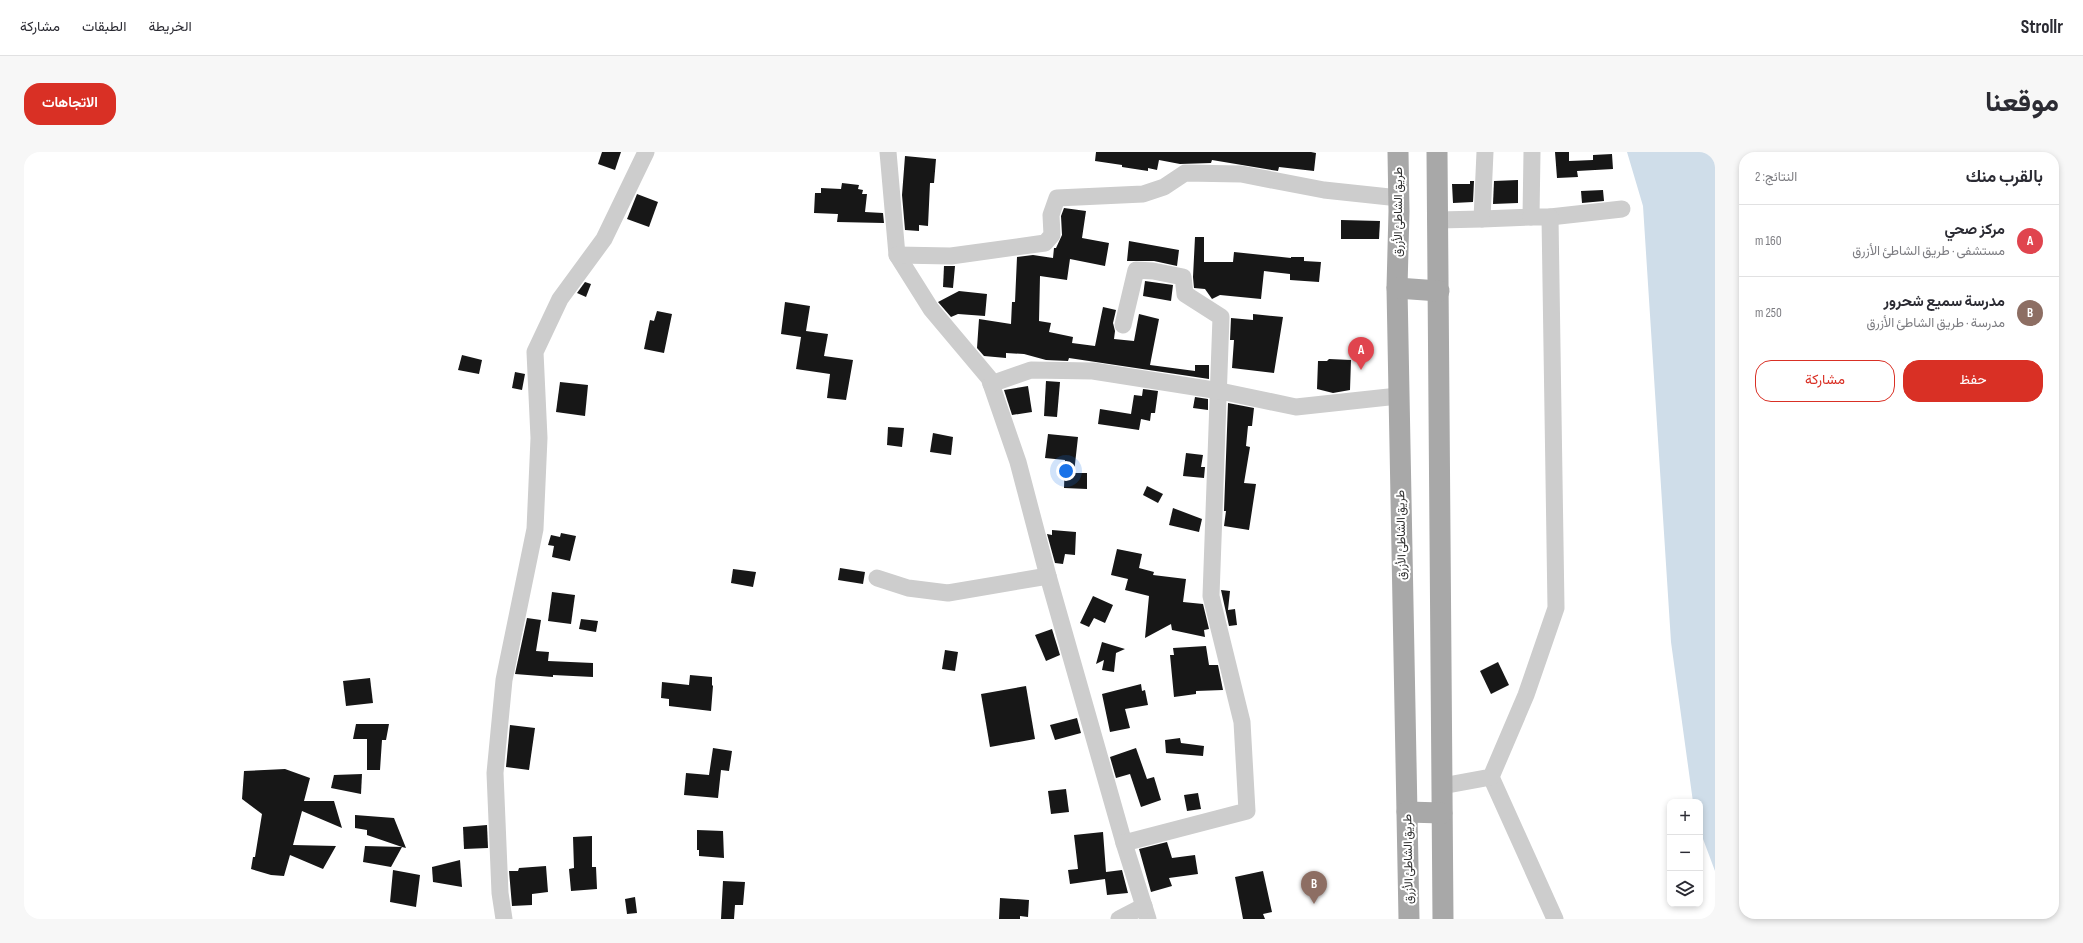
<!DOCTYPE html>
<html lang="ar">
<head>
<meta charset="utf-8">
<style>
  body { margin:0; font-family:"Sofia Sans Condensed",Vazirmatn,sans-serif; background:#f7f7f7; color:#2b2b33; direction:rtl }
  .controls { position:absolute; right:12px; bottom:12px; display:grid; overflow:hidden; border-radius:8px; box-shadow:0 2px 6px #0003 }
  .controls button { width:36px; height:36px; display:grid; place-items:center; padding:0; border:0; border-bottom:1px solid #e1e1e2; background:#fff; color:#2b2b33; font:20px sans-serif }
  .you { position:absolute; left:1042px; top:319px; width:14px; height:14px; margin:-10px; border:3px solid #fff; border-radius:50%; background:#1a73e8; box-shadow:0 0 0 6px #1a73e833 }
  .badge { display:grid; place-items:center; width:26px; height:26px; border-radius:50%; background:#d93025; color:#fff; font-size:13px; font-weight:700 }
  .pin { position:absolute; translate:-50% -33px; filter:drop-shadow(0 1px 2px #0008) }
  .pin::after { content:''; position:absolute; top:21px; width:14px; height:12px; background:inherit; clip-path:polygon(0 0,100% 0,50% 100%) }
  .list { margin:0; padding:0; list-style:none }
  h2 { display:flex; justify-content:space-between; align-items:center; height:52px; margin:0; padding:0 16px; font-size:17px }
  h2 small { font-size:13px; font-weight:400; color:#7c7c81 }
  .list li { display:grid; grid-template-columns:26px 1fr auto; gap:12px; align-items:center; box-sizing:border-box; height:72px; padding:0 16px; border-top:1px solid #e1e1e2 }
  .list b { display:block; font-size:15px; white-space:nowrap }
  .list p { margin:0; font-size:13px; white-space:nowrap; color:#7c7c81 }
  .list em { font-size:13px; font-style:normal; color:#7c7c81 }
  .actions { display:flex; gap:8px; padding:12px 16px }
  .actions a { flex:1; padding:9px 0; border:1px solid #d93025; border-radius:16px; text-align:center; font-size:14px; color:#d93025 }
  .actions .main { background:#d93025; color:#fff }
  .icon { flex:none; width:22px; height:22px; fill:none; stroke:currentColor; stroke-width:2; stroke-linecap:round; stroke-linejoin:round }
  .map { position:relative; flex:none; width:1691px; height:767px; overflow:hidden; direction:ltr; border-radius:16px }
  header { display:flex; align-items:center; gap:24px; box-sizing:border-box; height:56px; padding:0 20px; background:#fff; border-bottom:1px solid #e1e1e2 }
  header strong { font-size:19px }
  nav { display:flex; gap:22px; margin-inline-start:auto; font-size:14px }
  .intro { display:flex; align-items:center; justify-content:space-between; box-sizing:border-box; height:96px; padding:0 24px }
  h1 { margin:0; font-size:28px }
  .button { padding:10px 18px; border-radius:16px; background:#d93025; color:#fff; font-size:14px; font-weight:700 }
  main { display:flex; gap:24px; padding:0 24px }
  aside { flex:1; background:#fff; border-radius:16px; box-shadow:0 2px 6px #0003 }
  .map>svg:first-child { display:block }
  .water { fill:#cfdde9 }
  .building { fill:#171717 }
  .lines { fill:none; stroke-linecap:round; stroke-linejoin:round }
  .minor { stroke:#cdcdcd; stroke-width:17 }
  .major { stroke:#a8a8a8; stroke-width:21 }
  .labels { text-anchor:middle; stroke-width:4; stroke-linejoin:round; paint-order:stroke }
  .street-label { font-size:12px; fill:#303030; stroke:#fff }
</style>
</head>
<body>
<header>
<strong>Strollr</strong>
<nav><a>الخريطة</a><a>الطبقات</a><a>مشاركة</a></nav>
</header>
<div class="intro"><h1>موقعنا</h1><a class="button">الاتجاهات</a></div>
<main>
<aside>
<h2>بالقرب منك<small>النتائج: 2</small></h2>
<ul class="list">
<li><span class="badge" style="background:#e0444e">A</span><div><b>مركز صحي</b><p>مستشفى · طريق الشاطئ الأزرق</p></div><em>160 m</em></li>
<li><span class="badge" style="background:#8d6e63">B</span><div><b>مدرسة سميع شحرور</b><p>مدرسة · طريق الشاطئ الأزرق</p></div><em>250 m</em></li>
</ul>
<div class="actions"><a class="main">حفظ</a><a>مشاركة</a></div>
</aside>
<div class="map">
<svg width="1691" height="767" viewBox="0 0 1691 767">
  <rect width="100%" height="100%" fill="#fff"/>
  <path class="water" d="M 1603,0 L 1691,0 L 1691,719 L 1676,679 L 1676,650 L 1669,650 L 1647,490 L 1619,54 Z"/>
  <g class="building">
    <path d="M 578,0 L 597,0 L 591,18 L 574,12 Z"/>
    <path d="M 1072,0 L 1287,0 L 1292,1 L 1290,19 L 1255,15 L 1254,19 L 1188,8 L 1187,11 L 1156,12 L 1135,8 L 1133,18 L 1124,16 L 1124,19 L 1098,15 L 1098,13 L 1071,9 Z"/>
    <path d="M 1531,0 L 1545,0 L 1545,9 L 1569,8 L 1569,3 L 1588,2 L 1589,17 L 1553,19 L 1554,25 L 1533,26 Z"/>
    <path d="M 881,4 L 912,7 L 910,31 L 906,31 L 904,74 L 895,73 L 895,79 L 881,78 L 878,43 Z"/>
    <path d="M 1494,28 L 1494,51 L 1469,52 L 1470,29 Z"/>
    <path d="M 1446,29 L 1450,29 L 1449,50 L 1429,51 L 1428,32 L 1446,32 Z"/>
    <path d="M 818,31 L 835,33 L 834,37 L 839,38 L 838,42 L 843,42 L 841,60 L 859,61 L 860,71 L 813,70 L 814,62 L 790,61 L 791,41 L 797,41 L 797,36 L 817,37 Z"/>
    <path d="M 1579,38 L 1580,49 L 1558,51 L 1557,39 Z"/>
    <path d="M 613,42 L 634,50 L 625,75 L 603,67 Z"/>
    <path d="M 1040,56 L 1062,59 L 1058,86 L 1085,91 L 1081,114 L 1046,107 L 1043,128 L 1016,124 L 1015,169 L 1027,171 L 1025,180 L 1049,185 L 1048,191 L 1071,194 L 1079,155 L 1092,158 L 1089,171 L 1091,179 L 1090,187 L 1110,189 L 1115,162 L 1135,167 L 1126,213 L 1171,219 L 1171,213 L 1185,213 L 1185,227 L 1045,206 L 1044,209 L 1022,208 L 1000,202 L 982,201 L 982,206 L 960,204 L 953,196 L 955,167 L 987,172 L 988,150 L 991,150 L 993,105 L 1009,103 L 1029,106 L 1030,96 L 1032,96 L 1038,83 L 1037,64 Z"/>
    <path d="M 1317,68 L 1356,69 L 1355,87 L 1317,87 Z"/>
    <path d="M 1171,85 L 1180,85 L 1180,110 L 1209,110 L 1210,100 L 1267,106 L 1267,105 L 1280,105 L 1280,109 L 1297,110 L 1295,130 L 1266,128 L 1266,122 L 1240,119 L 1237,147 L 1196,143 L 1188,147 L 1181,137 L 1170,136 L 1169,125 Z"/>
    <path d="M 1105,89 L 1155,98 L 1153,114 L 1130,109 L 1103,109 Z"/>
    <path d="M 920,114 L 931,114 L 929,136 L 919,135 Z"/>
    <path d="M 1121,129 L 1149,133 L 1147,149 L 1119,144 Z"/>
    <path d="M 561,130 L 567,132 L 562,145 L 553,141 Z"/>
    <path d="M 935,139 L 963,142 L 961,164 L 934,162 L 927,165 L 914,150 Z"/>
    <path d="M 761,150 L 786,154 L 782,179 L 804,182 L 800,204 L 829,208 L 822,248 L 803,246 L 806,222 L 772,217 L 777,185 L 757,182 Z"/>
    <path d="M 633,159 L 648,162 L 640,201 L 620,197 L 626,168 L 630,169 Z"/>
    <path d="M 1229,162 L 1259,165 L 1250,221 L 1208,216 L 1210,188 L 1206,188 L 1207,166 L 1229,168 Z"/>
    <path d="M 438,203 L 458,208 L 455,222 L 434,218 Z"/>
    <path d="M 1305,207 L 1327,208 L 1326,238 L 1309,241 L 1293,237 L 1294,209 L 1303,209 Z"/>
    <path d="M 491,220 L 501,222 L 498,238 L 488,236 Z"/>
    <path d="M 1022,229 L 1036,230 L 1033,265 L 1020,264 Z"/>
    <path d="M 536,230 L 564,233 L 561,264 L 532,260 Z"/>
    <path d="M 1004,234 L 1008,260 L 988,263 L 980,238 Z"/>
    <path d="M 1119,237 L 1134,239 L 1131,261 L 1127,261 L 1126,269 L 1117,267 L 1115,278 L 1074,272 L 1076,257 L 1107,262 L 1110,243 L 1118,244 Z"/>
    <path d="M 1171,245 L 1184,247 L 1184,258 L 1169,256 Z"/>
    <path d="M 1204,251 L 1230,256 L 1228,274 L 1224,274 L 1222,294 L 1226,295 L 1220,331 L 1232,332 L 1225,378 L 1200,374 L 1202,359 L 1200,359 Z"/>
    <path d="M 864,275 L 880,276 L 878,295 L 863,293 Z"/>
    <path d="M 909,281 L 929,285 L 927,303 L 906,300 Z"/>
    <path d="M 1024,282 L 1054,285 L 1050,321 L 1063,321 L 1063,337 L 1040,336 L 1041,308 L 1021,306 Z"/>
    <path d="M 1162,301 L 1179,303 L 1177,315 L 1181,315 L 1180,326 L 1159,324 Z"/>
    <path d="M 1123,334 L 1139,342 L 1134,351 L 1119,343 Z"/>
    <path d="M 1149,356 L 1178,367 L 1175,380 L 1145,373 Z"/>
    <path d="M 1028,378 L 1052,380 L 1051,403 L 1041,402 L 1039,412 L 1031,411 L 1023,382 L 1028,383 Z"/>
    <path d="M 537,381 L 552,384 L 546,409 L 528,405 L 530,394 L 524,393 L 527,383 L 536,385 Z"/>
    <path d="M 1093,397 L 1118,402 L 1115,416 L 1130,420 L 1129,423 L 1162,427 L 1159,450 L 1179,452 L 1185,477 L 1180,478 L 1181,485 L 1148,478 L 1147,472 L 1121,486 L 1125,444 L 1101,438 L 1104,427 L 1087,423 Z"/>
    <path d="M 816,416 L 841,420 L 839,432 L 814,428 Z"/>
    <path d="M 709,417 L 732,420 L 729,435 L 707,431 Z"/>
    <path d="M 1197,438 L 1206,439 L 1204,458 L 1211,457 L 1213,473 L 1205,474 Z"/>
    <path d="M 528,440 L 551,443 L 547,472 L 524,469 Z"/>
    <path d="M 1069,444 L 1089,453 L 1081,471 L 1070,466 L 1065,475 L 1056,471 Z"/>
    <path d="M 503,466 L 517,468 L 512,499 L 525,500 L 524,509 L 569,511 L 569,525 L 529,523 L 529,525 L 491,522 Z"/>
    <path d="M 557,467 L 574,469 L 572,480 L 555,477 Z"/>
    <path d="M 1028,477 L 1036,503 L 1022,509 L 1011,483 Z"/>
    <path d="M 1078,490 L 1101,497 L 1092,501 L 1090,520 L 1078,518 L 1080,508 L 1072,512 Z"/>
    <path d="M 1182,494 L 1185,513 L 1194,513 L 1199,538 L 1172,539 L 1172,542 L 1150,545 L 1146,503 L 1150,503 L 1149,496 Z"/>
    <path d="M 921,498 L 934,500 L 931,519 L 918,517 Z"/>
    <path d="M 1474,510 L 1485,533 L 1467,542 L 1456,519 Z"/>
    <path d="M 666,523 L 688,525 L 688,533 L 689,534 L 687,559 L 645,554 L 645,547 L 637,546 L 638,530 L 665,533 Z"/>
    <path d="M 346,526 L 349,551 L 322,554 L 319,529 Z"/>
    <path d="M 1117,532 L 1118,539 L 1121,538 L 1124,553 L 1101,557 L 1106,576 L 1086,580 L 1078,542 Z"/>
    <path d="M 1002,534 L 1011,587 L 966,595 L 957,542 Z"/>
    <path d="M 1053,566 L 1057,581 L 1031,588 L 1026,573 Z"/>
    <path d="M 332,572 L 365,572 L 362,588 L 358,588 L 356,618 L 343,618 L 343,587 L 329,587 Z"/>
    <path d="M 486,573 L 511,576 L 505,618 L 482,615 Z"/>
    <path d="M 1156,586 L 1157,591 L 1180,594 L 1179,604 L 1142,601 L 1141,588 Z"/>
    <path d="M 689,596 L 708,599 L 705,619 L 697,618 L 694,646 L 660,643 L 662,621 L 685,623 Z"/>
    <path d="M 1112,596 L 1123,627 L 1130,625 L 1137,648 L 1117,655 L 1106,622 L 1092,626 L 1086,605 Z"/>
    <path d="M 261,617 L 286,626 L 280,649 L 310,649 L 318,676 L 278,659 L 269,693 L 312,694 L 299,717 L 266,703 L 260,724 L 247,723 L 227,717 L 229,705 L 231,705 L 238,662 L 218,647 L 220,619 Z"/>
    <path d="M 338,622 L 337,642 L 307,636 L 310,623 Z"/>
    <path d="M 1042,637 L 1045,660 L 1027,662 L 1024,639 Z"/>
    <path d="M 1174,641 L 1177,657 L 1163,659 L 1160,643 Z"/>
    <path d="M 331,663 L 370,666 L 382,696 L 378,695 L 367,715 L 339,710 L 341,694 L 378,695 L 343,683 L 343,678 L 331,676 Z"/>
    <path d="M 463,673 L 464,696 L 440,697 L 439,675 Z"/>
    <path d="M 673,678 L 699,679 L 700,706 L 675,704 L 675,698 L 673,698 Z"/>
    <path d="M 1079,680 L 1082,720 L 1098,718 L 1104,741 L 1083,743 L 1081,727 L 1046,732 L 1044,718 L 1054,717 L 1050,683 Z"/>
    <path d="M 568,684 L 568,715 L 572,715 L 573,737 L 547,739 L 545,717 L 550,716 L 549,685 Z"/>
    <path d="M 1143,690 L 1148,706 L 1171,703 L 1174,722 L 1145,726 L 1148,734 L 1127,740 L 1115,697 Z"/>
    <path d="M 436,708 L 438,735 L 409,730 L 408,715 Z"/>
    <path d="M 522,714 L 524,740 L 508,742 L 508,753 L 488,754 L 485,719 L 494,719 L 495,716 Z"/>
    <path d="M 369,718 L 396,723 L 392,755 L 366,750 Z"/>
    <path d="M 1239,719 L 1248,760 L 1239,762 L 1241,767 L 1219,767 L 1211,725 Z"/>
    <path d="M 699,729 L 721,730 L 719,753 L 711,753 L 710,767 L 697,767 Z"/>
    <path d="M 611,745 L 613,761 L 603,762 L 601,747 Z"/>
    <path d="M 976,746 L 1005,748 L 1004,765 L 996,764 L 996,767 L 975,767 Z"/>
  </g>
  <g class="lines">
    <g class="minor">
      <path d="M 864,0 L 873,103 L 907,157 L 965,226 L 994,310 L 1024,424 L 1100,691 L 1124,767"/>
      <path d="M 1461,0 L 1458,67 L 1507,65 L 1508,0"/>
      <path d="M 1526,65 L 1598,57"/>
      <path d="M 1414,68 L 1458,67"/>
      <path d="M 873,103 L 927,104 L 1021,91 L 1028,83 L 1027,63 L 1033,46 L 1119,42 L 1140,35 L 1161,21 L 1217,22 L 1300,38 L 1375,46"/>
      <path d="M 1099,173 L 1112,118 L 1129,119 L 1159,125 L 1161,142 L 1197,165 L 1187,444 L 1218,570 L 1223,659 L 1100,691"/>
      <path d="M 967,232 L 1007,218 L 1069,219 L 1196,239 L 1272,255 L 1374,244"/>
      <path d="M 853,426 L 884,436 L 924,441 L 1024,424"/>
      <path d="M 1467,625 L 1531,767"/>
      <path d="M 1418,634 L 1467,625 L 1502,543 L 1532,456 L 1526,65 L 1507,65"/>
      <path d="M 480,767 L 476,741 L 471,621 L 480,528 L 511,377 L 515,286 L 511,200 L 536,147 L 580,87 L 622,0"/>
      <path d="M 1095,767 L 1120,754"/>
    </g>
    <g class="major">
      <path d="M 1374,0 L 1375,59 L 1373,136 L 1385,767"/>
      <path d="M 1413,0 L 1419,767"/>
      <path d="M 1373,136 L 1415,139"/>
      <path d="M 1383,660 L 1418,661"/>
    </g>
  </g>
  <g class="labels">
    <g class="street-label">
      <text transform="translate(1374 60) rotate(-90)" y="4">طريق الشاطئ الأزرق</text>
      <text transform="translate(1377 383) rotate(-91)" y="4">طريق الشاطئ الأزرق</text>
      <text transform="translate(1384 707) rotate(-91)" y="4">طريق الشاطئ الأزرق</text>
    </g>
  </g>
</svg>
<div class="controls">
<button>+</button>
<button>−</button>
<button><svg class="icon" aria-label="layers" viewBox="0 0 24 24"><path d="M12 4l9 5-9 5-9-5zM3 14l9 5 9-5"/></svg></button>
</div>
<div class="you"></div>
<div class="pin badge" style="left:1337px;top:218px;background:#e0444e">A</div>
<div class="pin badge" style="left:1290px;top:752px;background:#8d6e63">B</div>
</div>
</main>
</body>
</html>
